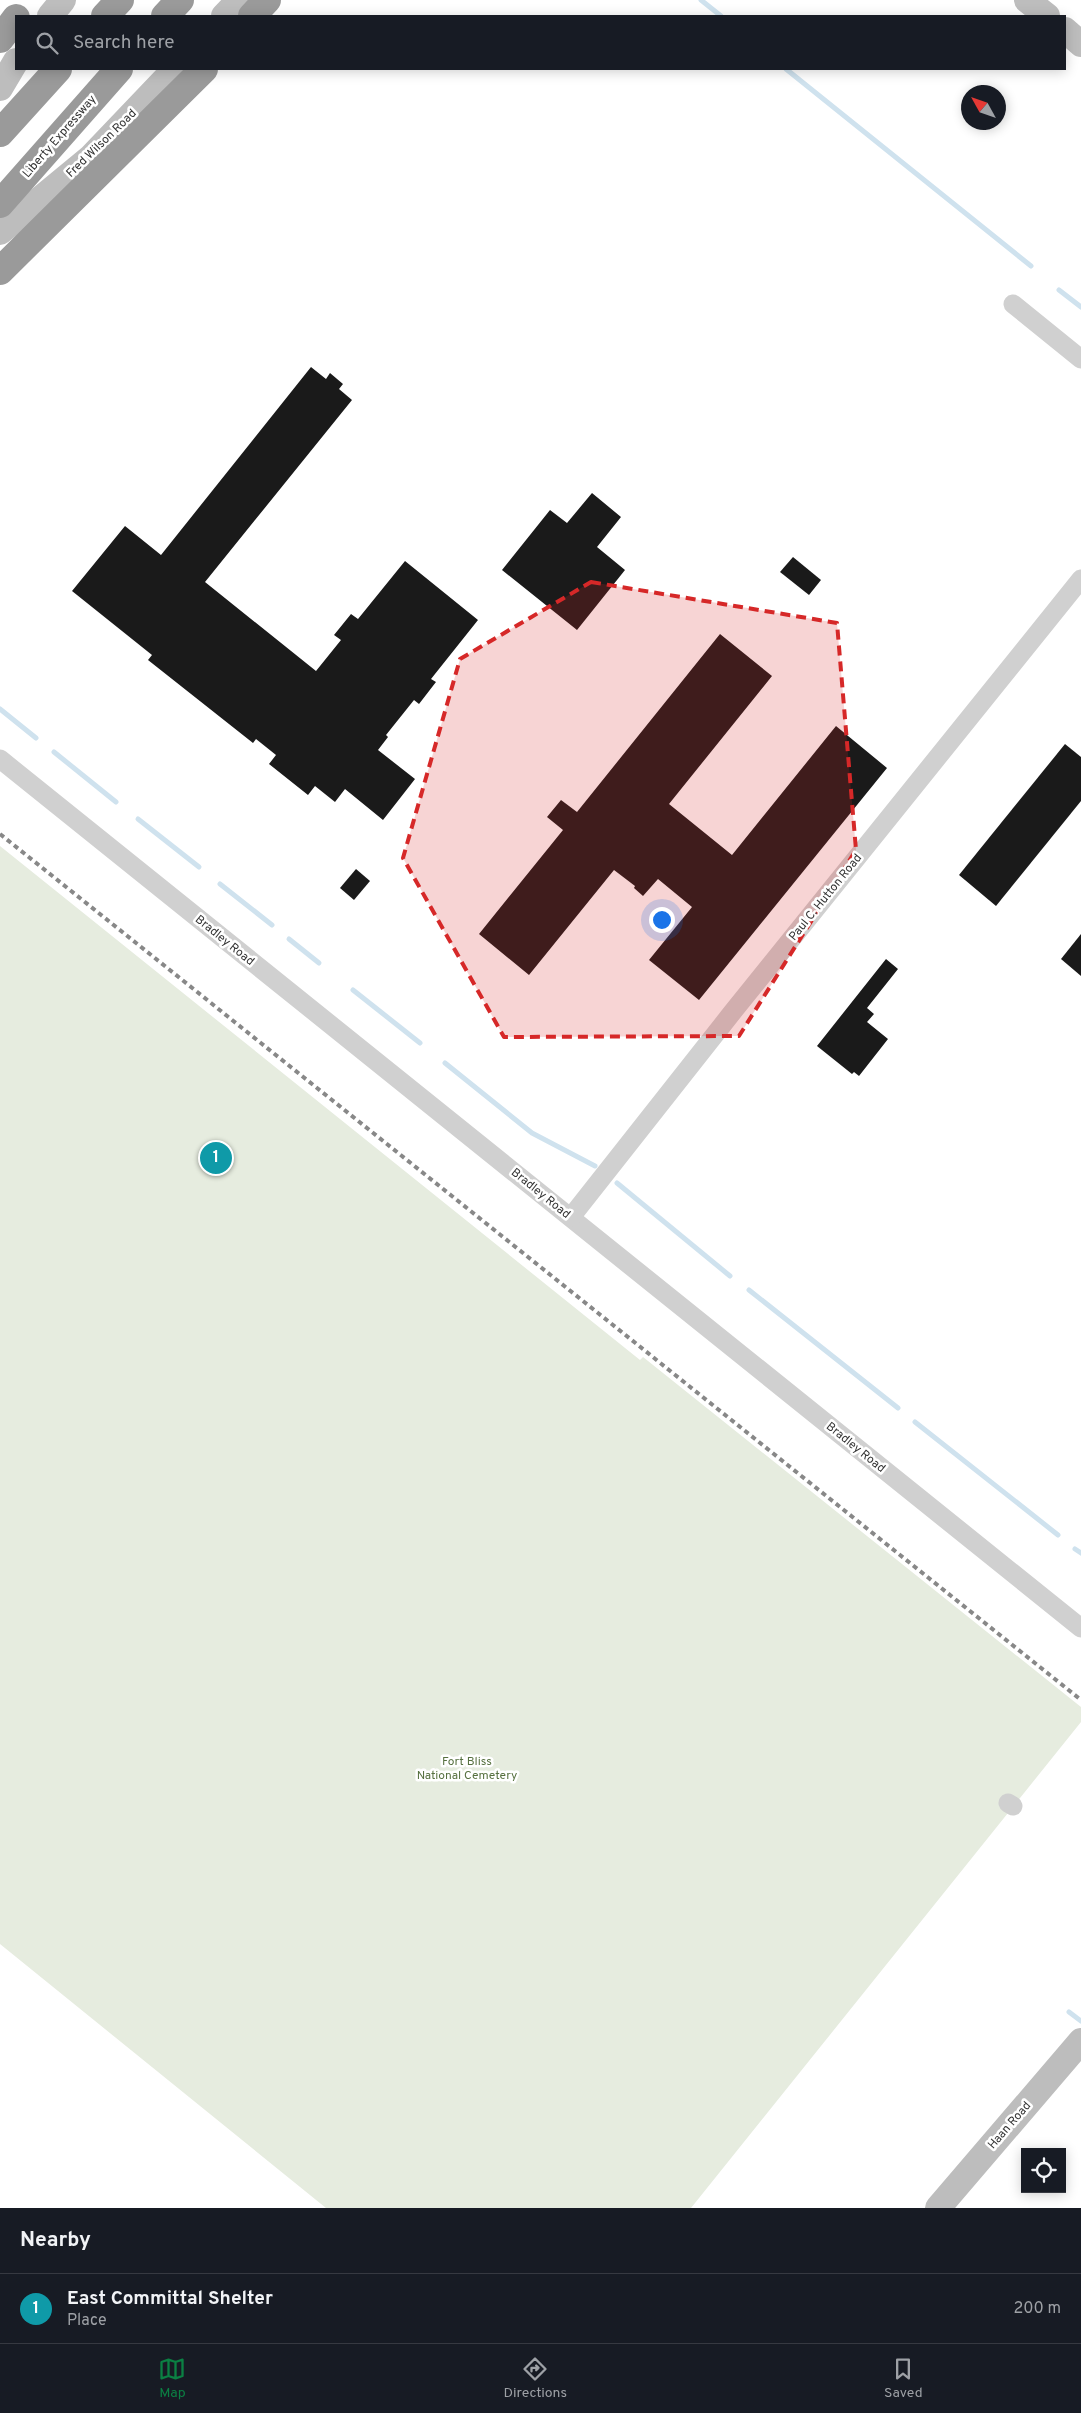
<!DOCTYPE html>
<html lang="en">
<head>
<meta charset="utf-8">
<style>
  body { margin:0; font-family:Overpass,sans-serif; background:#242831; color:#f1f3f6 }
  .controls { position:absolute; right:15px; bottom:15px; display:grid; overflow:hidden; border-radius:0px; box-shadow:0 2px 12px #0003 }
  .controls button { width:45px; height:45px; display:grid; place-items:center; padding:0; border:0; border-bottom:1px solid #363941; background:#171b24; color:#f1f3f6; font:25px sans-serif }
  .compass { position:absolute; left:961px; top:85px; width:45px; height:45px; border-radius:50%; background:#171b24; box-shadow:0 2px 12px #0003; rotate:310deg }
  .you { position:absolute; left:661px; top:919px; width:18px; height:18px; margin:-12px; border:4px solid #fff; border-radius:50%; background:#1a73e8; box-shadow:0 0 0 8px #1a73e833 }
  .badge { display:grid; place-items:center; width:32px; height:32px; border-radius:50%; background:#0b8043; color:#fff; font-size:16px; font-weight:700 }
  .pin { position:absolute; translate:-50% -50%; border:2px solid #fff; box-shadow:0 1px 5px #0006 }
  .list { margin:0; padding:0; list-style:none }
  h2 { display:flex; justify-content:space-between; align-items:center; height:65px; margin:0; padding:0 20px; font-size:21px }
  h2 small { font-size:16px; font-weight:400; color:#9ea1a6 }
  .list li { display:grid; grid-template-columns:32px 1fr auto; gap:15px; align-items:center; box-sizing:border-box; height:70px; padding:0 20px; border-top:1px solid #363941 }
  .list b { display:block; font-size:19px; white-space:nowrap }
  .list p { margin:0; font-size:16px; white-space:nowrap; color:#9ea1a6 }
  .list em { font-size:16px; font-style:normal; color:#9ea1a6 }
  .icon { flex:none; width:28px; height:28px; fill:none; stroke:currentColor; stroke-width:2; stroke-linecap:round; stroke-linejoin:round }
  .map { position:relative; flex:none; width:1081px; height:2208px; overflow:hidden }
  .search { position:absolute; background:#171b24; box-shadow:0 2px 12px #0003; left:15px; right:15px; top:15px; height:55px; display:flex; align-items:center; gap:12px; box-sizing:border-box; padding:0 18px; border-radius:0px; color:#9ea1a6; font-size:19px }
  .sheet { height:135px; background:#171b24 }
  nav { display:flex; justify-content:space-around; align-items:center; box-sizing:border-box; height:70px; border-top:1px solid #363941; background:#171b24; font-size:14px; color:#9ea1a6 }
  nav a { display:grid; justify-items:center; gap:2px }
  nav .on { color:#0b8043 }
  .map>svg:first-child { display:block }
  .green { fill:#e6ecdf }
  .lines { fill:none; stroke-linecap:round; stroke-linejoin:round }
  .stream { stroke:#cfe2ee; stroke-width:5 }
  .building { fill:#1a1a1a }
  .street { stroke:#d0d0d0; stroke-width:19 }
  .secondary { stroke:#bdbdbd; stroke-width:26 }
  .highway { stroke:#9a9a9a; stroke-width:28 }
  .rail { stroke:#888; stroke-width:4; stroke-dasharray:5 4; stroke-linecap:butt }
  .marked { fill:#d62828; fill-opacity:0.2; stroke:#d62828; stroke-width:4; stroke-dasharray:10 6; stroke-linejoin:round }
  .labels { text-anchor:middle; stroke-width:5; stroke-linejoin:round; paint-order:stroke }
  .street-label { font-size:12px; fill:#333; stroke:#fff }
  .park-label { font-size:12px; fill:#56703f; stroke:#fff }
</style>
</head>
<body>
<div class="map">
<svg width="1081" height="2208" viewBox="0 0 1081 2208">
  <rect width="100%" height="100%" fill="#fff"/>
  <path class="green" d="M 0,846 L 640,1360 L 643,1357 L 1081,1707 L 1081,1722 L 691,2208 L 326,2208 L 0,1944 Z"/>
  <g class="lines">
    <g class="stream">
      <path d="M 701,0 L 721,16"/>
      <path d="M 786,69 L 1031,266"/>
      <path d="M 1059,290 L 1081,307"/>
      <path d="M 0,709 L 36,738"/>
      <path d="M 54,752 L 116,802"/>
      <path d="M 138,819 L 199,867"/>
      <path d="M 220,884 L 272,925"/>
      <path d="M 289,939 L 319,963"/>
      <path d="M 353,990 L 420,1043"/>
      <path d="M 445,1063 L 532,1133 L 595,1166"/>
      <path d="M 617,1183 L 730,1276"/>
      <path d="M 749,1290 L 898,1408"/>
      <path d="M 915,1422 L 1058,1535"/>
      <path d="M 1075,1549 L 1081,1553"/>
      <path d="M 1069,2012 L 1081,2021"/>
    </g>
  </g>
  <g class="building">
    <path d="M 311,367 L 326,379 L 330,373 L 343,384 L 339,389 L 352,400 L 205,582 L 316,671 L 341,640 L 334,635 L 351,614 L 358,619 L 405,561 L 478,620 L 431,679 L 436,682 L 419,704 L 414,700 L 386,735 L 388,737 L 378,750 L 415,779 L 383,820 L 345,789 L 335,802 L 315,786 L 308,795 L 269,764 L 276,755 L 256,739 L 253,743 L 148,660 L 152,655 L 72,591 L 125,526 L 161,555 Z"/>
    <path d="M 592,493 L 621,517 L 597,547 L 625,570 L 577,630 L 502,570 L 550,510 L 567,523 Z"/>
    <path d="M 793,557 L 821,580 L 809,595 L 780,572 Z"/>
    <path d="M 720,634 L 772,676 L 669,804 L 732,855 L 836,726 L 887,768 L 699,1000 L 649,960 L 692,907 L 658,879 L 643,896 L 634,888 L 635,886 L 614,870 L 529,975 L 479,934 L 563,830 L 547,817 L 561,800 L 577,812 Z"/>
    <path d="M 1065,744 L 1081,757 L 1081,801 L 996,906 L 959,875 Z"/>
    <path d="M 356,869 L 370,881 L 354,900 L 340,888 Z"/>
    <path d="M 1081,934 L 1081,976 L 1061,959 Z"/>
    <path d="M 886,959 L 898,969 L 867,1008 L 874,1014 L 867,1022 L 888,1039 L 859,1076 L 854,1072 L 852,1074 L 817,1046 Z"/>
    <path d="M 215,1141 L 232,1155 L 218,1174 L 200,1161 Z"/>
  </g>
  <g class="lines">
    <g class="street">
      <path d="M 1013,304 L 1081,359"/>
      <path d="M 0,759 L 1081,1628"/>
      <path d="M 571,1217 L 731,1014 L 1081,579"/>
      <path d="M 1008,1803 L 1013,1806"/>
    </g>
    <g class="secondary">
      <path d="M 1027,0 L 1047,16"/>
      <path d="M 50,16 L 63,0"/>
      <path d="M 224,16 L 239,0"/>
      <path d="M 1065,30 L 1081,44"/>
      <path d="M 0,88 L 16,61"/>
      <path d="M 0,232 L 91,157 L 175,69"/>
      <path d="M 938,2208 L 1081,2041"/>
    </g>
    <g class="highway">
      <path d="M 105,16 L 120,0"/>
      <path d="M 165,16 L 180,0"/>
      <path d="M 252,16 L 267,0"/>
      <path d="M 0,39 L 16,18"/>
      <path d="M 0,133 L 58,69"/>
      <path d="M 0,204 L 119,69"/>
      <path d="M 0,271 L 204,69"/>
    </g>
    <path class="rail" d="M 0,834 L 1081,1700"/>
  </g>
  <path class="marked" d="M 591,582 L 837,623 L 856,850 L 739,1036 L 504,1037 L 403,858 L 460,659 Z"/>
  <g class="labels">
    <g class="street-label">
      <text transform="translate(59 136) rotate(-49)" y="4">Liberty Expressway</text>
      <text transform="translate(101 143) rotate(-44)" y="4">Fred Wilson Road</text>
      <text transform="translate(825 897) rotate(-51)" y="4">Paul C. Hutton Road</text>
      <text transform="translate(225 940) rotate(39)" y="4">Bradley Road</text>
      <text transform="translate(541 1193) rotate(39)" y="4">Bradley Road</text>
      <text transform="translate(856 1447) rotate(39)" y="4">Bradley Road</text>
      <text transform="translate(1009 2125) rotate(-49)" y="4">Haan Road</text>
    </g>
    <g class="park-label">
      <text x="467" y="1765">Fort Bliss<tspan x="467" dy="14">National Cemetery</tspan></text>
    </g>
  </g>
</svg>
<div class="controls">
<button><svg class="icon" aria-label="locate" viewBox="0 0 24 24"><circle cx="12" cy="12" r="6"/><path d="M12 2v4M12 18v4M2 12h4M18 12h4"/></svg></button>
</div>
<svg class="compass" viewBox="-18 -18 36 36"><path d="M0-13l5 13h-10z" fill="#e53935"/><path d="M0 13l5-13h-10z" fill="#9ea1a6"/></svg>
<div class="you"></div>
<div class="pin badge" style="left:216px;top:1158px;background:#0f9aa8">1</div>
<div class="search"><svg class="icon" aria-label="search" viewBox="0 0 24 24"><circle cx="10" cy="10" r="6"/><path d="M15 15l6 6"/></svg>Search here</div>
</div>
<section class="sheet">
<h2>Nearby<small></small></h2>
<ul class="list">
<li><span class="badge" style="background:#0f9aa8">1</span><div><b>East Committal Shelter</b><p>Place</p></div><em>200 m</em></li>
</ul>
</section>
<nav>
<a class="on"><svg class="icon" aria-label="map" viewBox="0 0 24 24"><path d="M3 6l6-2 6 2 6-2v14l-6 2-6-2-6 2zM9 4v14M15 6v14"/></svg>Map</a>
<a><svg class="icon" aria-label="directions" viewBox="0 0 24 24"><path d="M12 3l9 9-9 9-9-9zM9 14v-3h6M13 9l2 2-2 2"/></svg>Directions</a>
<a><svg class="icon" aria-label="saved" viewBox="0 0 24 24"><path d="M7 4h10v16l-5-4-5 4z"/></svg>Saved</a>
</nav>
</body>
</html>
